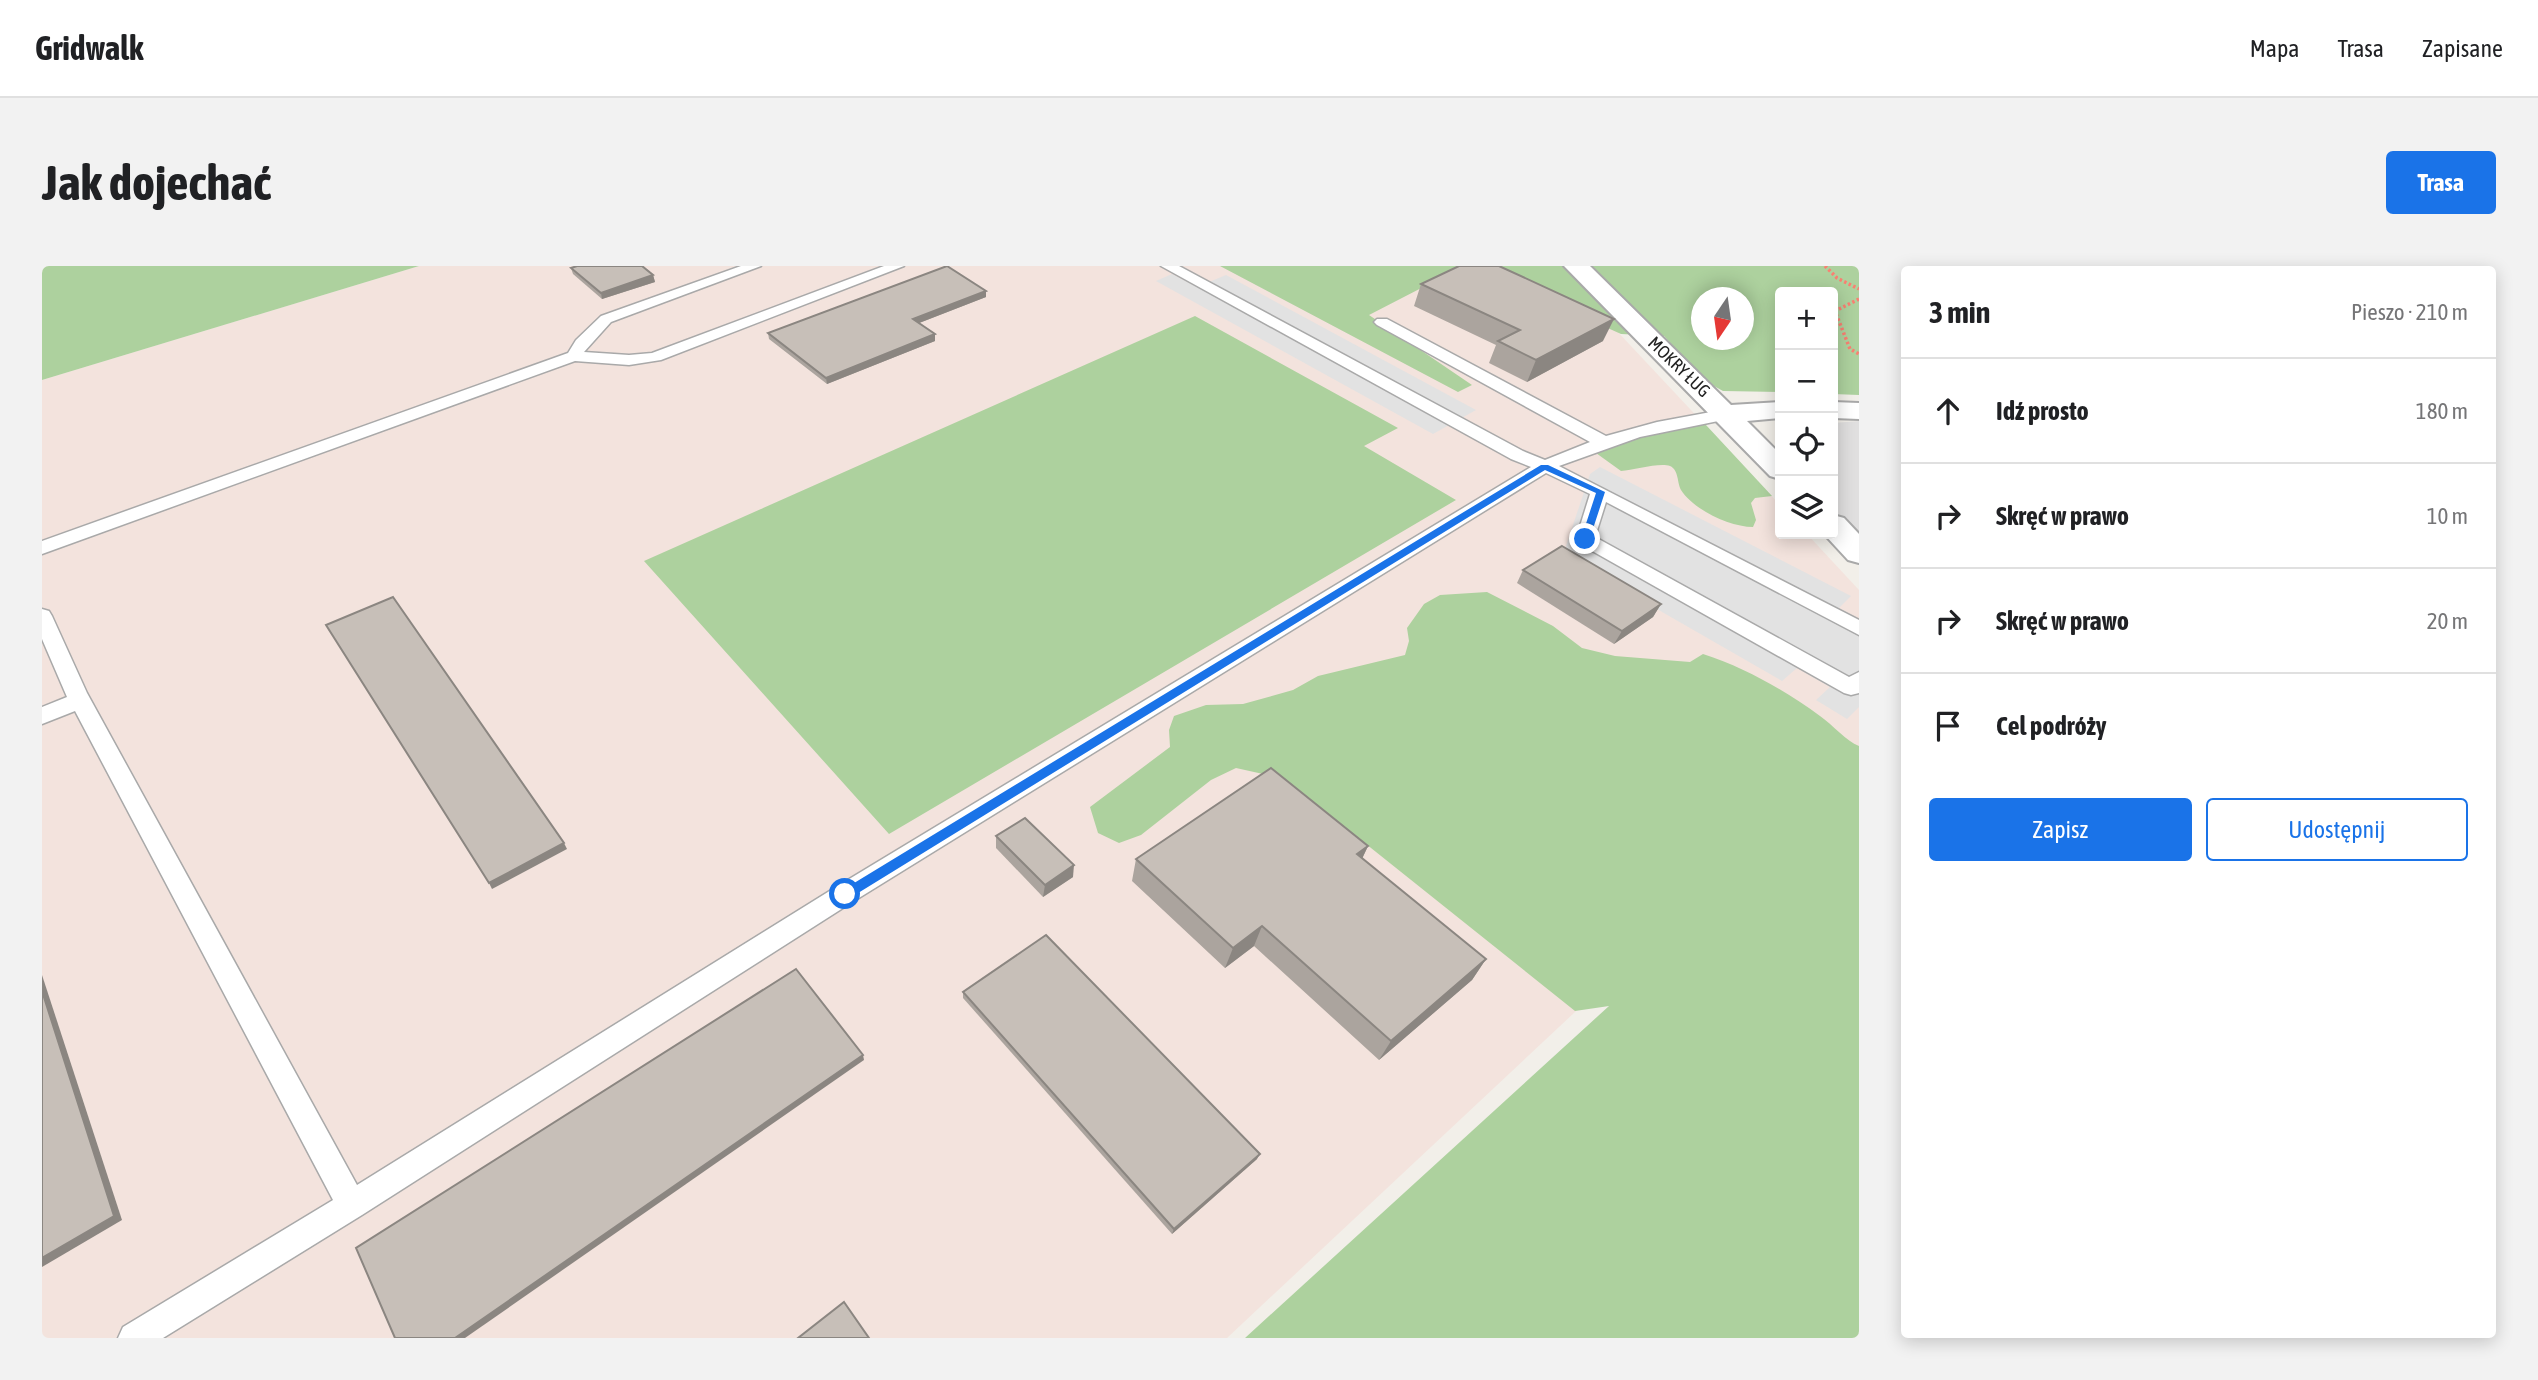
<!DOCTYPE html>
<html lang="pl">
<head>
<meta charset="utf-8">
<style>
  body { margin:0; font-family:"Asap Condensed",sans-serif; background:#f2f2f2; color:#202124 }
  .controls { position:absolute; right:21px; top:21px; display:grid; overflow:hidden; border-radius:7px; box-shadow:0 4px 18px #0003 }
  .controls button { width:63px; height:63px; display:grid; place-items:center; padding:0; border:0; border-bottom:2px solid #e0e0e0; background:#fff; color:#202124; font:35px sans-serif }
  .compass { position:absolute; left:1649px; top:21px; width:63px; height:63px; border-radius:50%; background:#fff; box-shadow:0 4px 18px #0003; rotate:193deg }
  .stop { position:absolute; width:21px; height:21px; margin:-16px; border:5px solid #1a73e8; border-radius:50%; background:#fff }
  .stop.end { background:#1a73e8; border-color:#fff; box-shadow:0 2px 7px #0008 }
  .list { margin:0; padding:0; list-style:none }
  h2 { display:flex; justify-content:space-between; align-items:center; height:91px; margin:0; padding:0 28px; font-size:30px }
  h2 small { font-size:23px; font-weight:400; color:#757577 }
  .list li { display:grid; grid-template-columns:46px 1fr auto; gap:21px; align-items:center; box-sizing:border-box; height:105px; padding:0 28px; border-top:2px solid #e0e0e0 }
  .list b { display:block; font-size:26px; white-space:nowrap }
  .list em { font-size:23px; font-style:normal; color:#757577 }
  .actions { display:flex; gap:14px; padding:21px 28px }
  .actions a { flex:1; padding:16px 0; border:2px solid #1a73e8; border-radius:7px; text-align:center; font-size:24px; color:#1a73e8 }
  .actions .main { background:#1a73e8; color:#fff }
  .icon { flex:none; width:38px; height:38px; fill:none; stroke:currentColor; stroke-width:2; stroke-linecap:round; stroke-linejoin:round }
  .map { position:relative; flex:none; width:1817px; height:1072px; overflow:hidden; border-radius:7px }
  header { display:flex; align-items:center; gap:42px; box-sizing:border-box; height:98px; padding:0 35px; background:#fff; border-bottom:2px solid #e0e0e0 }
  header strong { font-size:33px }
  nav { display:flex; gap:38px; margin-inline-start:auto; font-size:24px }
  .intro { display:flex; align-items:center; justify-content:space-between; box-sizing:border-box; height:168px; padding:0 42px }
  h1 { margin:0; font-size:49px }
  .button { padding:18px 32px; border-radius:7px; background:#1a73e8; color:#fff; font-size:24px; font-weight:700 }
  main { display:flex; gap:42px; padding:0 42px }
  aside { flex:1; background:#fff; border-radius:7px; box-shadow:0 4px 18px #0003 }
  .map>svg:first-child { display:block }
  .residential { fill:#e0dfdf }
  .military { fill:#f3e3dd }
  .forest { fill:#add19e; fill-rule:evenodd }
  .parking { fill:#e2e2e2 }
  .lines { fill:none; stroke-linecap:round; stroke-linejoin:round }
  .lane-casing { stroke:#a9a9a9; stroke-width:3 }
  .street-casing { stroke:#a9a9a9; stroke-width:4 }
  .path { stroke:#fa8072; stroke-width:3.5; stroke-dasharray:2.5 2.5; stroke-linecap:butt }
  .lane { fill:#fff; fill-rule:evenodd }
  .street { fill:#fff; fill-rule:evenodd }
  .wall { fill:#aba49e }
  .shaded-wall { fill:#8b8681 }
  .building { fill:#c7bfb8; stroke:#8b8681; stroke-width:2 }
  .route { fill:#1a73e8 }
  .labels { text-anchor:middle; stroke-width:5; stroke-linejoin:round; paint-order:stroke }
  .far-street-label { font-size:18px; fill:#222; stroke:#fff }
</style>
</head>
<body>
<header>
<strong>Gridwalk</strong>
<nav><a>Mapa</a><a>Trasa</a><a>Zapisane</a></nav>
</header>
<div class="intro"><h1>Jak dojechać</h1><a class="button">Trasa</a></div>
<main>
<div class="map">
<svg width="1817" height="1072" viewBox="0 0 1817 1072">
  <rect width="100%" height="100%" fill="#f2efe9"/>
  <path class="residential" d="M 1817,155 L 1817,275 L 1791,246 L 1791,157 Z"/>
  <path class="military" d="M 377,0 L 1514,0 L 1738,239 L 1738,268 L 1765,268 L 1817,324 L 1817,480 L 1185,1072 L 0,1072 L 0,114 Z"/>
  <g class="forest">
    <path d="M 0,0 L 377,0 L 0,114 Z"/>
    <path d="M 1178,0 L 1422,0 L 1327,49 L 1430,119 L 1416,126 Z"/>
    <path d="M 1427,0 L 1817,0 L 1817,129 L 1791,128 L 1791,26 L 1738,26 L 1738,126 L 1681,125 L 1661,114 L 1622,70 L 1579,68 ZM 1660,32 L 1702,32 L 1702,74 L 1660,74 Z"/>
    <path d="M 1153,50 L 1356,162 L 1322,180 L 1414,234 L 847,568 L 602,295 Z"/>
    <path d="M 1664,159 L 1730,230 L 1713,232 L 1709,237 L 1714,254 L 1711,261 C 1688,261 1652,244 1639,224 C 1635,217 1637,204 1628,200 C 1618,196 1592,204 1579,205 L 1554,187 L 1565,179 L 1640,160 Z"/>
    <path d="M 1445,326 L 1511,360 L 1540,382 L 1573,390 L 1648,396 L 1661,388 C 1704,402 1742,424 1778,450 C 1791,459 1804,475 1817,480 L 1817,1072 L 1203,1072 L 1567,740 L 1533,745 L 1319,574 L 1234,511 L 1194,502 L 1169,514 L 1099,569 L 1077,577 L 1056,567 L 1048,541 L 1128,481 L 1127,464 L 1132,450 L 1164,439 L 1201,438 L 1251,424 L 1276,410 L 1363,389 L 1367,375 L 1365,362 L 1382,338 L 1398,329 Z"/>
  </g>
  <g class="parking">
    <path d="M 1130,8 L 1155,21 L 1184,9 L 1434,144 L 1391,168 L 1114,15 Z"/>
    <path d="M 1558,201 L 1809,330 L 1797,342 L 1817,353 L 1817,441 L 1805,453 L 1774,434 L 1788,421 L 1755,402 L 1740,415 L 1521,289 L 1548,208 Z"/>
  </g>
  <g class="lines">
    <g class="lane-casing">
      <g id="lane">
        <path d="M 699,0 L 719,0 L 569,56 L 542,86 L 587,89 L 610,87 L 842,0 L 862,0 L 619,94 L 587,99 L 533,95 L 0,288 L 0,275 L 526,87 L 534,74 L 559,50 Z"/>
        <path d="M 1119,0 L 1137,0 L 1481,185 L 1503,194 L 1548,176 L 1335,59 L 1332,56 L 1335,53 L 1345,53 L 1564,170 L 1615,156 L 1685,143 L 1691,144 L 1693,148 L 1691,152 L 1598,171 L 1517,200 L 1817,354 L 1817,369 L 1564,236 L 1553,271 L 1807,411 L 1817,406 L 1817,427 L 1809,429 L 1802,427 L 1536,277 L 1534,273 L 1548,228 L 1504,207 L 812,635 L 320,949 L 121,1072 L 76,1072 L 81,1061 L 291,934 L 33,445 L 0,458 L 0,441 L 25,431 L 0,373 L 0,343 L 7,345 L 10,350 L 45,427 L 315,919 L 794,621 L 1489,201 L 1469,193 Z"/>
      </g>
    </g>
    <g class="street-casing">
      <g id="street">
        <path d="M 1522,0 L 1548,0 L 1689,139 L 1738,136 L 1738,152 L 1705,155 L 1738,188 L 1738,213 L 1728,210 Z"/>
        <path d="M 1791,136 L 1817,137 L 1817,153 L 1791,152 Z"/>
        <path d="M 1791,249 L 1802,252 L 1817,268 L 1817,297 L 1806,294 L 1782,268 L 1791,268 Z"/>
      </g>
    </g>
    <g class="path">
      <path d="M 1783,0 L 1795,12 L 1817,23"/>
      <path d="M 1817,33 L 1793,45 L 1808,83 L 1817,88"/>
    </g>
    <use href="#lane" class="lane"/>
    <use href="#street" class="street"/>
  </g>
  <g class="wall">
    <path d="M 529,2 L 611,9 L 613,16 L 560,33 L 531,8 Z"/>
    <path d="M 1379,18 L 1561,75 L 1485,116 L 1447,97 L 1454,79 L 1372,40 Z"/>
    <path d="M 944,25 L 944,31 L 877,57 L 893,68 L 893,75 L 785,118 L 727,73 L 726,67 Z"/>
    <path d="M 1481,304 L 1619,338 L 1611,351 L 1572,378 L 1475,317 Z"/>
    <path d="M 954,570 L 1031,611 L 1001,631 L 954,582 Z"/>
    <path d="M 1326,580 L 1320,593 L 1444,693 L 1430,714 L 1337,794 L 1212,680 L 1183,702 L 1090,615 L 1094,593 Z"/>
    <path d="M 921,726 L 1215,893 L 1130,968 L 921,732 Z"/>
  </g>
  <g class="shaded-wall">
    <path d="M 611,9 L 613,16 L 560,33 L 559,27 Z"/>
    <path d="M 944,25 L 944,31 L 872,59 L 871,53 Z"/>
    <path d="M 1572,53 L 1561,75 L 1485,116 L 1494,94 Z"/>
    <path d="M 893,68 L 893,75 L 785,118 L 784,112 Z"/>
    <path d="M 1619,338 L 1611,351 L 1572,378 L 1580,365 Z"/>
    <path d="M 522,577 L 525,583 L 450,623 L 447,617 Z"/>
    <path d="M 1326,580 L 1316,601 L 1315,588 Z"/>
    <path d="M 1032,599 L 1031,611 L 1001,631 L 1003,619 Z"/>
    <path d="M 1220,660 L 1212,680 L 1183,702 L 1191,682 Z"/>
    <path d="M 1444,693 L 1430,714 L 1337,794 L 1349,775 Z"/>
    <path d="M 0,709 L 80,954 L 0,1001 Z"/>
    <path d="M 821,789 L 822,794 L 423,1072 L 413,1072 Z"/>
    <path d="M 1218,888 L 1215,893 L 1130,968 L 1132,963 Z"/>
  </g>
  <g class="building">
    <path d="M 535,0 L 600,0 L 611,9 L 559,27 L 529,2 Z"/>
    <path d="M 905,0 L 944,25 L 871,53 L 893,68 L 784,112 L 726,67 Z"/>
    <path d="M 1417,0 L 1457,0 L 1572,53 L 1494,94 L 1456,75 L 1478,64 L 1379,18 Z"/>
    <path d="M 1520,280 L 1619,338 L 1580,365 L 1481,304 Z"/>
    <path d="M 351,331 L 522,577 L 447,617 L 284,359 Z"/>
    <path d="M 1229,502 L 1326,580 L 1315,588 L 1444,693 L 1349,775 L 1220,660 L 1191,682 L 1094,593 Z"/>
    <path d="M 983,552 L 1032,599 L 1003,619 L 954,570 Z"/>
    <path d="M 1004,669 L 1218,888 L 1132,963 L 921,726 Z"/>
    <path d="M 754,703 L 821,789 L 413,1072 L 353,1072 L 314,982 Z"/>
    <path d="M 0,725 L 72,950 L 0,992 Z"/>
    <path d="M 802,1036 L 827,1072 L 756,1072 Z"/>
  </g>
  <path class="route" d="M 1499,199 L 1506,199 L 1563,226 L 1547,275 L 1539,273 L 1554,227 L 1503,204 L 808,632 L 799,632 L 799,625 Z"/>
  <g class="labels">
    <g class="far-street-label">
      <text transform="translate(1637 101) rotate(44)" y="6">MOKRY ŁUG</text>
    </g>
  </g>
</svg>
<div class="controls">
<button>+</button>
<button>−</button>
<button><svg class="icon" aria-label="locate" viewBox="0 0 24 24"><circle cx="12" cy="12" r="6"/><path d="M12 2v4M12 18v4M2 12h4M18 12h4"/></svg></button>
<button><svg class="icon" aria-label="layers" viewBox="0 0 24 24"><path d="M12 4l9 5-9 5-9-5zM3 14l9 5 9-5"/></svg></button>
</div>
<svg class="compass" viewBox="-18 -18 36 36"><path d="M0-13l5 13h-10z" fill="#e53935"/><path d="M0 13l5-13h-10z" fill="#757577"/></svg>
<div class="stop" style="left:803px;top:628px"></div>
<div class="stop end" style="left:1543px;top:273px"></div>
</div>
<aside>
<h2>3 min<small>Pieszo · 210 m</small></h2>
<ul class="list">
<li><svg class="icon" aria-label="ahead" viewBox="0 0 24 24"><path d="M12 20V5M6 11l6-6 6 6"/></svg><div><b>Idź prosto</b></div><em>180 m</em></li>
<li><svg class="icon" aria-label="right" viewBox="0 0 24 24"><path d="M7 20v-9h11M14 6l5 5-5 5"/></svg><div><b>Skręć w prawo</b></div><em>10 m</em></li>
<li><svg class="icon" aria-label="right" viewBox="0 0 24 24"><path d="M7 20v-9h11M14 6l5 5-5 5"/></svg><div><b>Skręć w prawo</b></div><em>20 m</em></li>
<li><svg class="icon" aria-label="arrive" viewBox="0 0 24 24"><path d="M6 21V4h12l-3 4 3 4H6"/></svg><div><b>Cel podróży</b></div></li>
</ul>
<div class="actions"><a class="main">Zapisz</a><a>Udostępnij</a></div>
</aside>
</main>
</body>
</html>
